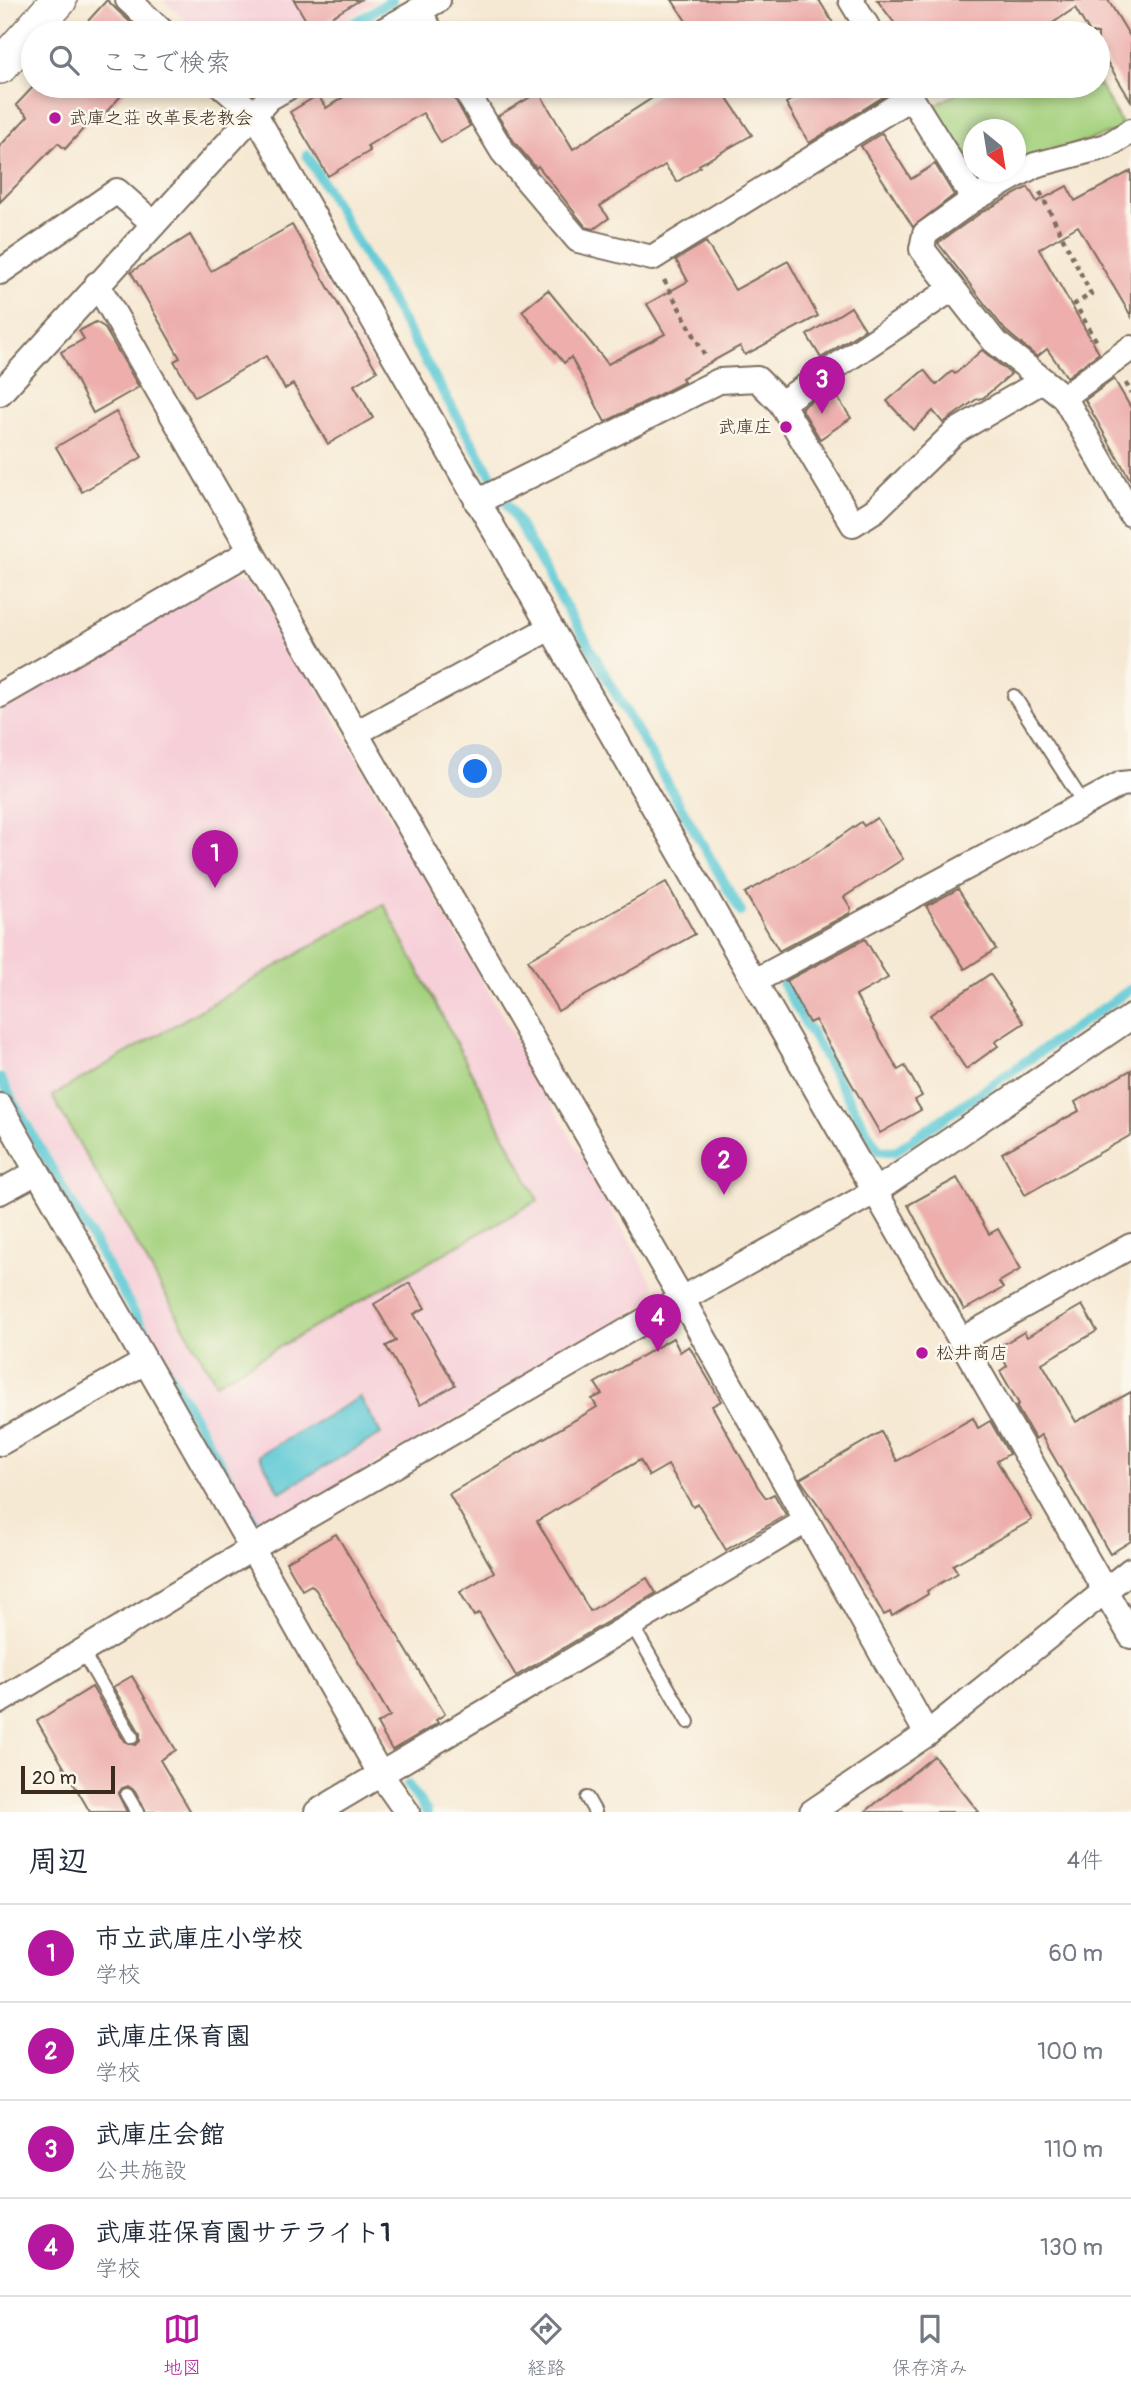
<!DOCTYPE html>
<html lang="ja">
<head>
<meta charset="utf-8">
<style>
  body { margin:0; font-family:Pangolin,"Klee One",sans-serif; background:#f2f2f3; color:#1f2937 }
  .compass { position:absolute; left:963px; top:119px; width:63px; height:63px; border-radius:50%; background:#fff; box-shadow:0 4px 10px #0003; rotate:150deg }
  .scale { position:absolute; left:21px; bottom:18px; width:94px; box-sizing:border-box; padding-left:7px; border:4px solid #3b2a1e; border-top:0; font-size:19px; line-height:24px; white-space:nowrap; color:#3b2a1e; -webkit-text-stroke:5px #fbf7ec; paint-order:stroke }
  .you { position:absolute; left:476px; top:772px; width:24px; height:24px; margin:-18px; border:5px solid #fff; border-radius:50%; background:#1a73e8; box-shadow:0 0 0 10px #1a73e833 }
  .badge { display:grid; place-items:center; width:46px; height:46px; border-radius:50%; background:#b5179e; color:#fff; font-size:23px; font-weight:700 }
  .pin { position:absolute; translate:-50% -58px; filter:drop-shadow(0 2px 4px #0008) }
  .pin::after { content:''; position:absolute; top:37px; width:24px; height:21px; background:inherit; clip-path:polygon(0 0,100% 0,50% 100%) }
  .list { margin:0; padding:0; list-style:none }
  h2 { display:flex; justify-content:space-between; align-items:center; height:91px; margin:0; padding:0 28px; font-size:30px }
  h2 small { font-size:23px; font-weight:400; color:#747a83 }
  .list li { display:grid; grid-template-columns:46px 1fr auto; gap:21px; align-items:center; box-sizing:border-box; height:98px; padding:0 28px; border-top:2px solid #e0e1e3 }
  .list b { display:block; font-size:26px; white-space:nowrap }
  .list p { margin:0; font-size:23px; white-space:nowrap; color:#747a83 }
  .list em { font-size:23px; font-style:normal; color:#747a83 }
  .icon { flex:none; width:38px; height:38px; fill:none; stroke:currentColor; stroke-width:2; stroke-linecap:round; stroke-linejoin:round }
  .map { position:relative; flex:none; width:1131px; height:1812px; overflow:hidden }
  .search { position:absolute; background:#fff; box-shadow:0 4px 10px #0003; left:21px; right:21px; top:21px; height:77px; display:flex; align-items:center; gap:18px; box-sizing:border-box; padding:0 24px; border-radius:38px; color:#747a83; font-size:26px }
  .sheet { height:483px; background:#fff }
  nav { display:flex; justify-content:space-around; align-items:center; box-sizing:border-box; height:98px; border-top:2px solid #e0e1e3; background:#fff; font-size:19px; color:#747a83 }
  nav a { display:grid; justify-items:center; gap:4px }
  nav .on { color:#b5179e }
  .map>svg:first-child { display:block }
  .built { fill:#f6cfd8 }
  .green { fill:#a4d17e; stroke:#707e4e; stroke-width:2 }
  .water { fill:#5dc9d5; stroke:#4c7a7a; stroke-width:2 }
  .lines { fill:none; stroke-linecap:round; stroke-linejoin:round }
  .stream { stroke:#5dc9d5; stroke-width:10 }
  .building { fill:#edaeac }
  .lane-casing { stroke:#7c6d5d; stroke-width:16 }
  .street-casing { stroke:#7c6d5d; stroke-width:28 }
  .secondary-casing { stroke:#7c6d5d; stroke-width:38 }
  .path { stroke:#7c6d5d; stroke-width:4.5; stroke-dasharray:5 5; stroke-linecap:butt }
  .lane { stroke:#fff; stroke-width:12 }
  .street { stroke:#fff; stroke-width:24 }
  .secondary { stroke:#fff; stroke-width:35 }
  .poi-dot { fill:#b5179e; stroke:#fbf7ec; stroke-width:2.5 }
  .labels { text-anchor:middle; stroke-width:5; stroke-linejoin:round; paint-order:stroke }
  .poi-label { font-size:18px; fill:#3b2a1e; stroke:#fbf7ec; text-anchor:start }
</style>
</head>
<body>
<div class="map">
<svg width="1131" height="1812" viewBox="0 0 1131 1812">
  <rect width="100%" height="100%" fill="#fbf7ec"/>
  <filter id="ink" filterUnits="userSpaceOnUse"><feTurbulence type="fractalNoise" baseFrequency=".0143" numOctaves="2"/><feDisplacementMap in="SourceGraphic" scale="14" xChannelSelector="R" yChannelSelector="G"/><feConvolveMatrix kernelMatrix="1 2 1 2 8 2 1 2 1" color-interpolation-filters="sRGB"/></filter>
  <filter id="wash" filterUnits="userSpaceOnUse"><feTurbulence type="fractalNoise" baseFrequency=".00686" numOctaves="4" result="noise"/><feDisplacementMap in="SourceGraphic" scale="28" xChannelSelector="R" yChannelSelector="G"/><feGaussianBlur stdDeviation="1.57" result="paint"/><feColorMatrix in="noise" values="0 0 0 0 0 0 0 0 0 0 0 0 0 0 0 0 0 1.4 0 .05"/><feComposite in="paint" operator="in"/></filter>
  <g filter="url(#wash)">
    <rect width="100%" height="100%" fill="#f6e9d3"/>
    <g class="built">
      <path d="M 163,0 L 378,0 L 322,33 L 201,33 Z"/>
      <path d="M 232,572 L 253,574 L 654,1285 L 651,1301 L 480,1405 L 267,1525 L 261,1524 L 0,1067 L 0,709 Z"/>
    </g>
    <g class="green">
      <path d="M 1098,82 L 1121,123 L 1119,130 L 1016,164 L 1016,130 L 974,130 L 974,172 L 998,172 L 978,180 L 970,177 L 929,109 L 970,86 L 1098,86 Z"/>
      <path d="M 384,904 L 538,1200 L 216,1383 L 52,1096 Z"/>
    </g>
    <path class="water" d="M 360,1397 L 381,1434 L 280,1492 L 259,1455 Z"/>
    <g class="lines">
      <g class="stream">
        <path d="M 338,33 L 392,0"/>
        <path d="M 307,155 L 492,477"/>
        <path d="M 507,503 L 741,912"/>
        <path d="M 783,984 L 878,1150 L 894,1152 L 1131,989"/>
        <path d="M 0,1078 L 253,1520"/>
        <path d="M 408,1785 L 427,1812"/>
      </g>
    </g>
    <g id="blocks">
      <g class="building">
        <path d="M 107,0 L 118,11 L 142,33 L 77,33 Z"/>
        <path d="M 294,0 L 360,0 L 311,29 Z"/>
        <path d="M 672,0 L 819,0 L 839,33 L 694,33 Z"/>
        <path d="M 877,0 L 1108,0 L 1131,38 L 1131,101 L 1098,47 L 1098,33 L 1090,33 L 1075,8 L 1038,33 L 902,33 Z"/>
        <path d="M 34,86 L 130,86 L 99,120 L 95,116 L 65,149 L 58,143 L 0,202 L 0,146 L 28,116 L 16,105 Z"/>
        <path d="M 361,86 L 448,86 L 470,126 L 441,143 L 423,113 L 367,146 L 370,151 L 328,176 L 290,112 L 318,95 L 326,108 Z"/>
        <path d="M 671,86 L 719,86 L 752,135 L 699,165 L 700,167 L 677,182 L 665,165 L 600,206 L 609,218 L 594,229 L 586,227 L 538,166 L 536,168 L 515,143 L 498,116 L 539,92 L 573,149 Z"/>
        <path d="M 814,86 L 889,86 L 891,92 L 809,143 L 786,103 Z"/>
        <path d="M 882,133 L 911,179 L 935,164 L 954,195 L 913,227 L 861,146 Z"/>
        <path d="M 1131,171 L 1131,316 L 1078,226 L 1039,249 L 1099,353 L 1067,377 L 1047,349 L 1037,357 L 1005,330 L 938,243 L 982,212 L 1028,187 L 1037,202 L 1067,186 L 1075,201 Z"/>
        <path d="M 292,225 L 377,371 L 354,385 L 373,418 L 328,444 L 293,384 L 285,389 L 266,356 L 195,397 L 174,361 L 180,358 L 131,272 L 190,235 L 211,271 Z"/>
        <path d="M 706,242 L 735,290 L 788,261 L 818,316 L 745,355 L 740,346 L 682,378 L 684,382 L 605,422 L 571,357 L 564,363 L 522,311 L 548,290 L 608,364 L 665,334 L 647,304 L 688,281 L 676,260 Z"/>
        <path d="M 851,307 L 865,329 L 821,358 L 807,335 Z"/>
        <path d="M 96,322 L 104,327 L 139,387 L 93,413 L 61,352 L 84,339 L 79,331 Z"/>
        <path d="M 982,350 L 1011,374 L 983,398 L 977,399 L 943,423 L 933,411 L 913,430 L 887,401 L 924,370 L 936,385 L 952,371 L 955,374 Z"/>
        <path d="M 1114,379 L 1131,408 L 1131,481 L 1085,400 Z"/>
        <path d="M 831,388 L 851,418 L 820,439 L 801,408 Z"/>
        <path d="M 116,412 L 142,457 L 82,492 L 56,447 Z"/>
        <path d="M 877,818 L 903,859 L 844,897 L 851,908 L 850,913 L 779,951 L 745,893 L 818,852 L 861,822 L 864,826 Z"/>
        <path d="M 666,882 L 695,934 L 558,1011 L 528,960 Z"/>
        <path d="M 958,889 L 996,949 L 965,969 L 926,906 Z"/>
        <path d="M 865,939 L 888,978 L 856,996 L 898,1070 L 905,1066 L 922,1096 L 915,1100 L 921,1110 L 880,1133 L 815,1020 L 809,1023 L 786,981 Z"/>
        <path d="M 990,974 L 1024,1023 L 995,1042 L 998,1046 L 966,1069 L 930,1015 Z"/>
        <path d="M 1131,1070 L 1131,1135 L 1025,1195 L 1002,1153 L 1079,1111 L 1075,1102 Z"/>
        <path d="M 957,1178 L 989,1234 L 998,1229 L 1021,1269 L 999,1282 L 1003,1288 L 964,1310 L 908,1205 Z"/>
        <path d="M 410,1283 L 425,1308 L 414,1314 L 455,1385 L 420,1405 L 386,1346 L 396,1341 L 374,1304 Z"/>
        <path d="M 1082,1305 L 1097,1331 L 1042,1363 L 1076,1422 L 1131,1392 L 1131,1541 L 1110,1554 L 1041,1435 L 1035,1439 L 1016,1406 L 1019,1404 L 1000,1371 L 1007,1366 L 997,1348 L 1024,1332 L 1027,1337 Z"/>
        <path d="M 673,1338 L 680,1352 L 689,1346 L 721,1401 L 712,1406 L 726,1431 L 758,1487 L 766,1498 L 774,1494 L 786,1515 L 726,1550 L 698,1504 L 693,1507 L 668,1465 L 649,1476 L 640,1460 L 537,1521 L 590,1611 L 647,1578 L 656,1593 L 516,1676 L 479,1613 L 474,1616 L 460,1592 L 494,1572 L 449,1494 L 597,1407 L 592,1399 L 602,1394 L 595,1383 Z"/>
        <path d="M 973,1418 L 978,1428 L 990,1421 L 1009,1454 L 997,1461 L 1032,1520 L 953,1565 L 958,1573 L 927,1591 L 928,1594 L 892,1616 L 890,1612 L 884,1615 L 832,1524 L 800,1479 L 881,1432 L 897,1461 Z"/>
        <path d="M 336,1534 L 445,1714 L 436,1720 L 438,1723 L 392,1750 L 377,1724 L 390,1716 L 316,1590 L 311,1585 L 302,1590 L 286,1562 Z"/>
        <path d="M 132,1676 L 176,1750 L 160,1760 L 191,1812 L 146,1812 L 135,1791 L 128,1786 L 122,1788 L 118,1794 L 127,1812 L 90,1812 L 37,1721 L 92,1687 L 124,1741 L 136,1745 L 140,1741 L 140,1733 L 113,1687 Z"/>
        <path d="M 934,1756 L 979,1812 L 865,1812 Z"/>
      </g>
    </g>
  </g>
  <g filter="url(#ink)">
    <use href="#blocks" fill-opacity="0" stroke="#7c6d5d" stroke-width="2"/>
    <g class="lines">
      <g class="lane-casing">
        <g id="lane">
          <path d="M 1014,696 L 1084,804"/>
          <path d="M 632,1625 L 688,1722"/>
          <path d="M 82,1651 L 132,1737"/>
          <path d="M 127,1795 L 137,1812"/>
          <path d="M 587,1798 L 595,1812"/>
        </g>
      </g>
      <g class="street-casing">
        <g id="street">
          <path d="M 128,0 L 164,33"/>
          <path d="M 851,0 L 871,33"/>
          <path d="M 418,10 L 432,33"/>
          <path d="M 379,33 L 438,0"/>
          <path d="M 222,86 L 256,116 L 1131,1636"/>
          <path d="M 463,86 L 503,152 L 578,240 L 652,258 L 911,97"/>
          <path d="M 904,86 L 974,199 L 925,234 L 922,249 L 994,341 L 1064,397 L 1131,514"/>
          <path d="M 974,199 L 1035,165 L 1107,146 L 1131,131"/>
          <path d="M 0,272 L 117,191 L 154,224"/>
          <path d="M 97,284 L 682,1299 L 927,1734"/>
          <path d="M 0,393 L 269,98 L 290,86"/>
          <path d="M 1064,397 L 1131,348"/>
          <path d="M 781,403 L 952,289"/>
          <path d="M 477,502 L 719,381 L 757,379 L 781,403 L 853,524 L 875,510 L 955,432 L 1042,381"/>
          <path d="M 0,695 L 251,551"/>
          <path d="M 356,733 L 550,628"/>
          <path d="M 755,981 L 1121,784 L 1131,783"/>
          <path d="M 0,1106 L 381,1775 L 407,1812"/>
          <path d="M 0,1192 L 37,1172"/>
          <path d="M 961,1340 L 1131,1246"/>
          <path d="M 0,1443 L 145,1362"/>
          <path d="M 0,1701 L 251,1549 L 682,1299 L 876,1191 L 1131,1017"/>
          <path d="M 317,1812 L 806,1521"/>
          <path d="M 812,1812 L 927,1734 L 1131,1570"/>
        </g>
      </g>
      <g class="secondary-casing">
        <path id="secondary" d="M 0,66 L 59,0"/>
      </g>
      <g class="path">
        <path d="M 1040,192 L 1091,294 L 1075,304 L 1097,342"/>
        <path d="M 664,280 L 707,359"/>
        <path d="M 1126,383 L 1131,393"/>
      </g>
      <use href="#lane" class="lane"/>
      <use href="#street" class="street"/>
      <use href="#secondary" class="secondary"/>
    </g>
  </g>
  <g class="poi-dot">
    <circle cx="55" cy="118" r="7"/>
    <circle cx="786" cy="427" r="7"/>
    <circle cx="922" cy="1353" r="7"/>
  </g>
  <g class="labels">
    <g class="poi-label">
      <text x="69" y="124">武庫之荘 改革長老教会</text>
      <text x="772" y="433" text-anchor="end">武庫庄</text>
      <text x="936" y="1359">松井商店</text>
    </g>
  </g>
</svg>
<svg class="compass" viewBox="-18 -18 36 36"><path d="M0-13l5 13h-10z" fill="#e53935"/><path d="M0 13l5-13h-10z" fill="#747a83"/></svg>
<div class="scale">20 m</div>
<div class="you"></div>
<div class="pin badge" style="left:215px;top:888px">1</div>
<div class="pin badge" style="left:724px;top:1195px">2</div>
<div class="pin badge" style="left:822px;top:414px">3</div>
<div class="pin badge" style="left:658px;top:1352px">4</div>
<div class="search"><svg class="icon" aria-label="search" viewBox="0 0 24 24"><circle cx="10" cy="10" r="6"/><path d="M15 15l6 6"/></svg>ここで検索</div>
</div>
<section class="sheet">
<h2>周辺<small>4件</small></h2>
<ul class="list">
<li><span class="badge">1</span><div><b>市立武庫庄小学校</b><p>学校</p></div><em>60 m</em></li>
<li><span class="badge">2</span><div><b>武庫庄保育園</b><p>学校</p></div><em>100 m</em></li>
<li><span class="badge">3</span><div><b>武庫庄会館</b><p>公共施設</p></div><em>110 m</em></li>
<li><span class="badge">4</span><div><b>武庫荘保育園サテライト1</b><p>学校</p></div><em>130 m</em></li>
</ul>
</section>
<nav>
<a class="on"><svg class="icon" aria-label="map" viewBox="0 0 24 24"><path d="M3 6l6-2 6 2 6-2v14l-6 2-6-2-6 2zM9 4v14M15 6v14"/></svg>地図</a>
<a><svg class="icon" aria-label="directions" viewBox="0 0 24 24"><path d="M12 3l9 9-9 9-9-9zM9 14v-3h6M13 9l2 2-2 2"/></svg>経路</a>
<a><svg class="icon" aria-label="saved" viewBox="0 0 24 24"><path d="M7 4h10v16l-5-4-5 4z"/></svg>保存済み</a>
</nav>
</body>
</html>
